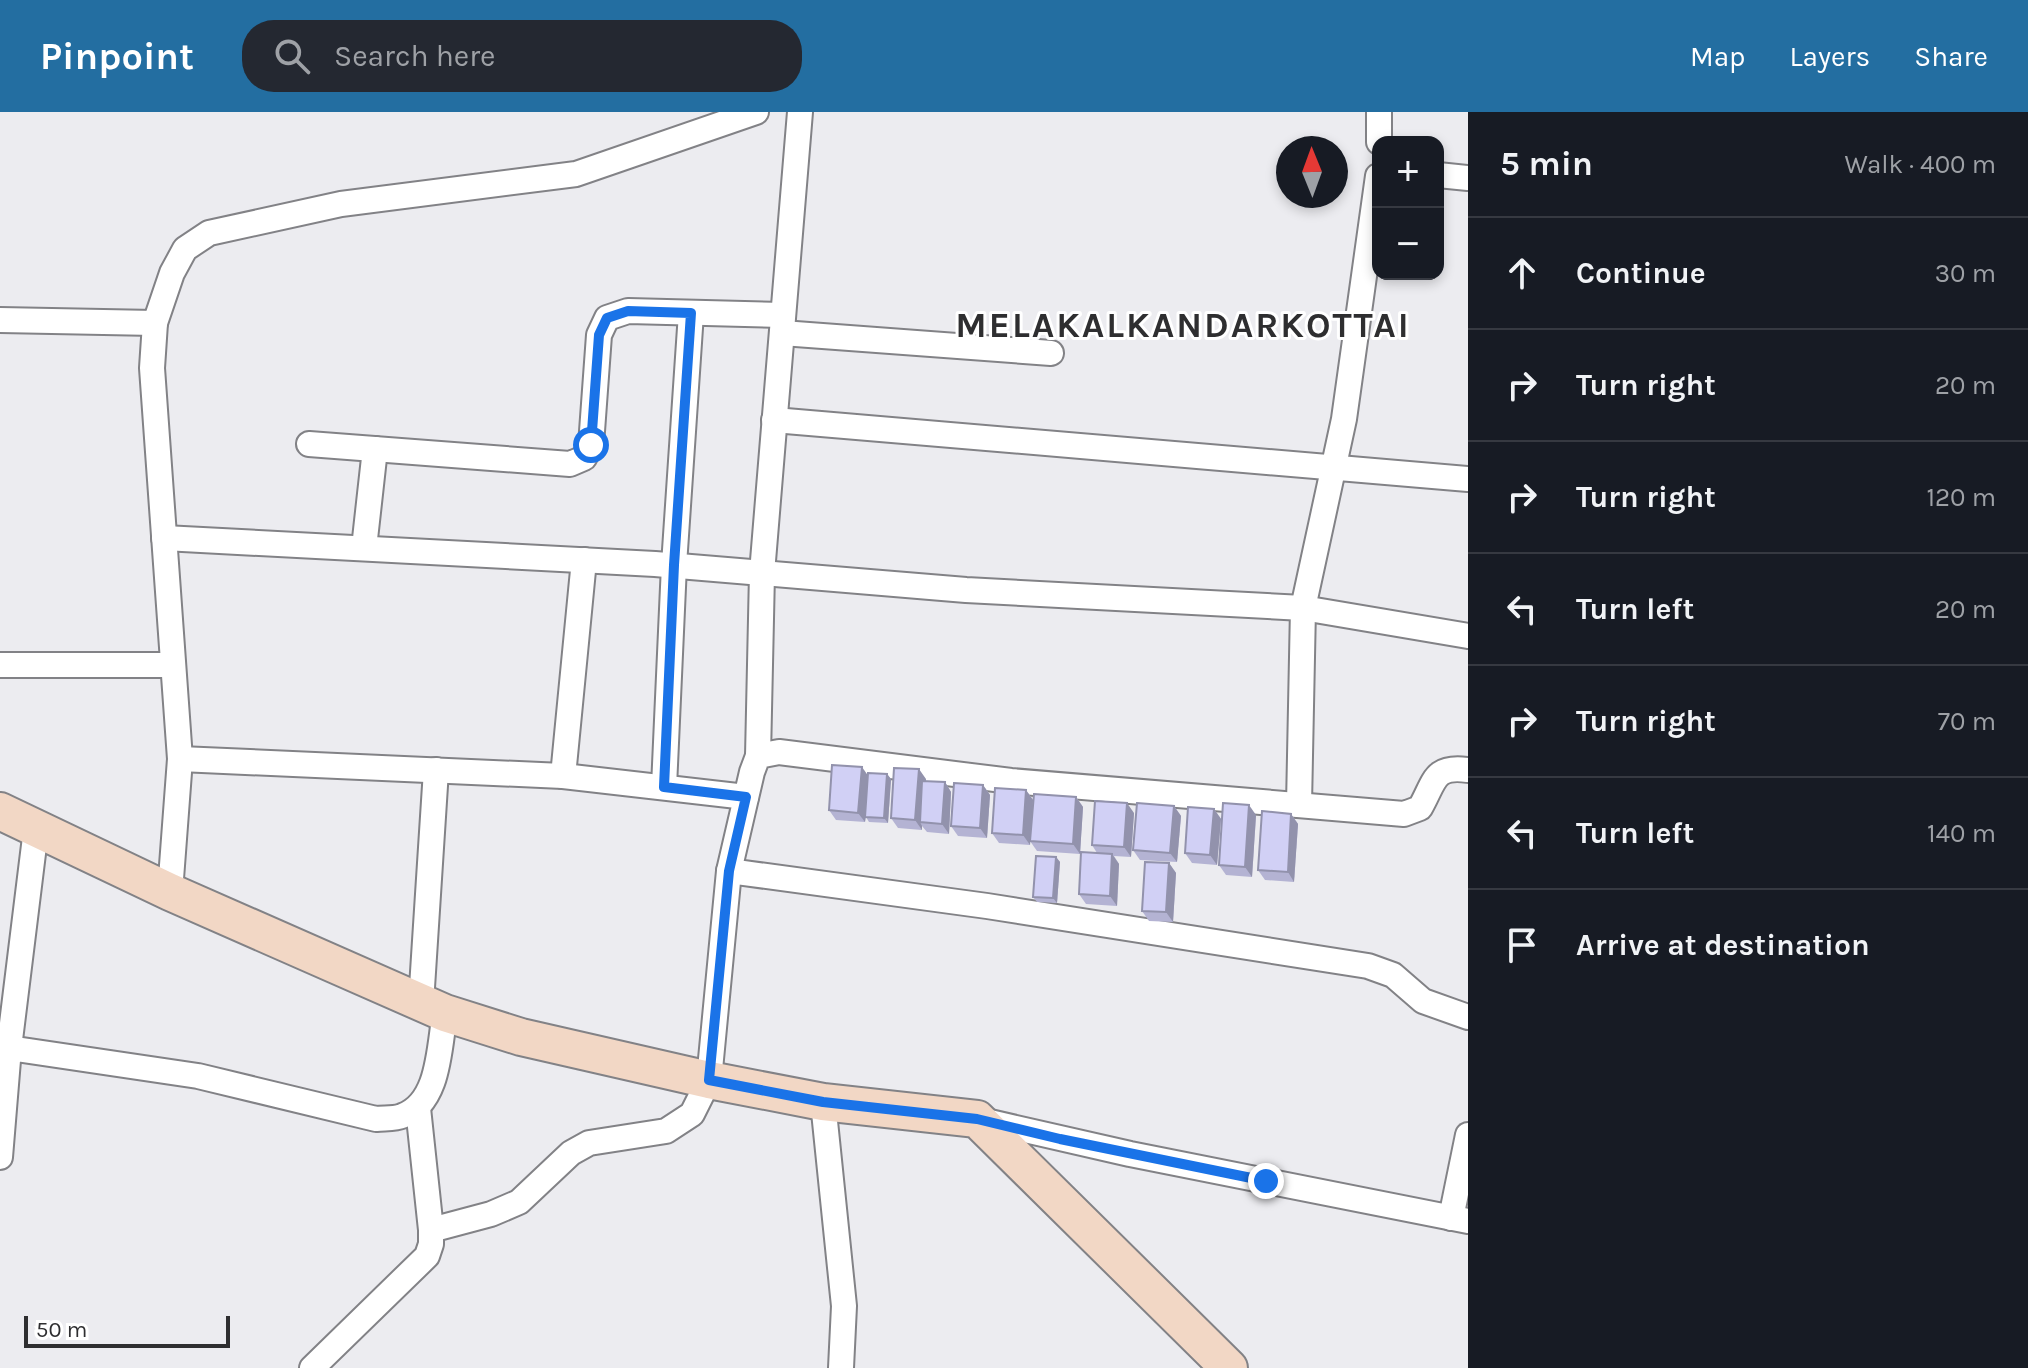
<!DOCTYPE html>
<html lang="en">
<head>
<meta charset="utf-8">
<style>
  body { margin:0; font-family:Karla,sans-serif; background:#242831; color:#f1f3f6 }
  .controls { position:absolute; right:24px; top:24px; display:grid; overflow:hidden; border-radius:16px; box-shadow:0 4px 12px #0003 }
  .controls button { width:72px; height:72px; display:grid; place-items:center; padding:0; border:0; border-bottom:2px solid #363941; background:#171b24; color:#f1f3f6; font:40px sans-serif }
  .compass { position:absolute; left:1276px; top:24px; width:72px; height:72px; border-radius:50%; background:#171b24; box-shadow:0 4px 12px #0003; rotate:359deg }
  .scale { position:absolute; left:24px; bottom:20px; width:206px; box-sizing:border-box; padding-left:8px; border:4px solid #2e2e30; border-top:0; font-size:22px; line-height:28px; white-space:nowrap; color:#2e2e30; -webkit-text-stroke:6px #fff; paint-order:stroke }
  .stop { position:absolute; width:24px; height:24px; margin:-18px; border:6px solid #1a73e8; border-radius:50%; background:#fff }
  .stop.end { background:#1a73e8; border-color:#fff; box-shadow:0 2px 8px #0008 }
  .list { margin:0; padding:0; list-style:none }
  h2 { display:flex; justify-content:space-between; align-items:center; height:104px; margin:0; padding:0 32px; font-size:34px }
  h2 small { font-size:26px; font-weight:400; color:#9ea1a6 }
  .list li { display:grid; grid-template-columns:52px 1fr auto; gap:24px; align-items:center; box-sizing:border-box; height:112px; padding:0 32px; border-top:2px solid #363941 }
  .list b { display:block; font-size:30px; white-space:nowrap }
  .list em { font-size:26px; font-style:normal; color:#9ea1a6 }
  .icon { flex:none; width:44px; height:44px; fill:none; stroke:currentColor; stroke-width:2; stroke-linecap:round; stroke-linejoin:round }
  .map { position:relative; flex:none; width:1468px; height:1256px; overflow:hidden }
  header { display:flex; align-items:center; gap:48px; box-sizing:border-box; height:112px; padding:0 40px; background:#236ea1; color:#fff }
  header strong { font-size:38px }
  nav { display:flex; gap:44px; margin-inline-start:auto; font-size:28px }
  .search { width:560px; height:72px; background:#242831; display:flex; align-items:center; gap:20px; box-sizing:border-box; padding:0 28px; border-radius:32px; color:#9ea1a6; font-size:30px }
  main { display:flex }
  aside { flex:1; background:#171b24 }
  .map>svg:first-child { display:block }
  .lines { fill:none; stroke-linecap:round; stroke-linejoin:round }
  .minor-casing { stroke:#828286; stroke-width:28 }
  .secondary-casing { stroke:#828286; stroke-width:40 }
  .minor { stroke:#fff; stroke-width:24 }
  .secondary { stroke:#f2d7c5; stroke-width:36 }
  .wall { fill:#b4b3d3 }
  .shaded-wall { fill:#9292ac }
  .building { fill:#d1d0f5; stroke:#9292ac; stroke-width:2 }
  .route { stroke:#1a73e8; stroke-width:10 }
  .labels { text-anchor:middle; stroke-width:6; stroke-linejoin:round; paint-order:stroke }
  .district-label { font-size:36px; font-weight:bold; letter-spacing:2px; fill:#2e2e30; stroke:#fff }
</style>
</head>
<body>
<header>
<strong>Pinpoint</strong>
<div class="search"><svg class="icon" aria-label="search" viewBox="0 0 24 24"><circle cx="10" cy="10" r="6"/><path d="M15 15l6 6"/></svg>Search here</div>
<nav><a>Map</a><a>Layers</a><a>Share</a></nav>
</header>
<main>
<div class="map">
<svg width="1468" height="1256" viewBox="0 0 1468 1256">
  <rect width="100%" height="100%" fill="#ececf0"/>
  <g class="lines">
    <g class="minor-casing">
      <g id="minor">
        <path d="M 1379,0 L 1379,30"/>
        <path d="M 1438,63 L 1468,66"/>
        <path d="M 0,208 L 155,211"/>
        <path d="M 782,221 L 1051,241"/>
        <path d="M 774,308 L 1468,367"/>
        <path d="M 309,332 L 570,352 L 584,346 L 591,333 L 599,223 L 607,206 L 628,199 L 783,203"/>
        <path d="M 164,426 L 655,452 L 966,478 L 1303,496 L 1468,524"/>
        <path d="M 364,436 L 375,337"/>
        <path d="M 0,553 L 173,553"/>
        <path d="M 758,644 L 762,461 L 800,0"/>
        <path d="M 180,647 L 563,664 L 746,685"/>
        <path d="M 563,664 L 584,448"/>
        <path d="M 664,675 L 674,453 L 691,201"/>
        <path d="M 1299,693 L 1303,496 L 1344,307 L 1378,64"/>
        <path d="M 729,759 L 987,794 L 1368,854 L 1393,863 L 1423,889 L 1468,905"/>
        <path d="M 170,780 L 180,647 L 152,256 L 155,211 L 172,161 L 185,137 L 209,121 L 341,92 L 576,62 L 756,0"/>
        <path d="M 421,891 L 436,658"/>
        <path d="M 9,936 L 36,717"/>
        <path d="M 823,990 L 844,1194 L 841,1256"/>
        <path d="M 981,1008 L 1130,1042 L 1468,1109"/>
        <path d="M 0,1045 L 9,936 L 198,964 L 376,1007 C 384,1006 395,1007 402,1004 C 440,991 439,934 445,901"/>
        <path d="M 1451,1106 L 1468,1023"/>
        <path d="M 431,1118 L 491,1102 L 519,1090 L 571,1041 L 589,1031 L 666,1019 L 692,1002 L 709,968 L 729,759 L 752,660 L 758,644 L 779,640 L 1011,669 L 1404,702 L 1420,696 C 1435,670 1433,653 1468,658"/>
        <path d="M 312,1256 L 427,1144 L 431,1132 L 431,1118 L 418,996"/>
      </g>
    </g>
    <g class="secondary-casing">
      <path id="secondary" d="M 0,699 L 170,780 L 445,901 L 521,925 L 709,968 L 823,990 L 977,1007 L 1229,1256"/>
    </g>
    <use href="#minor" class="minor"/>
    <use href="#secondary" class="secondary"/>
  </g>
  <g class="wall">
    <path d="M 887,662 L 891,667 L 888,711 L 869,710 L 866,705 L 865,710 L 836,708 L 829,698 L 868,664 Z"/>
    <path d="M 926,667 L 926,669 L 945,670 L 951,680 L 949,722 L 927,720 L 922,714 L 922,718 L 898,716 L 891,706 Z"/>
    <path d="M 983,673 L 990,683 L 987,726 L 958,724 L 951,714 Z"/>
    <path d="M 1026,678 L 1033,688 L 1030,733 L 999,731 L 992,721 Z"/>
    <path d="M 1076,685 L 1083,695 L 1080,742 L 1037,739 L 1030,729 Z"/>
    <path d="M 1174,694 L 1181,704 L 1177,750 L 1140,748 L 1133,738 Z"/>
    <path d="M 1214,697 L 1221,707 L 1217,753 L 1192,751 L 1185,741 Z"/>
    <path d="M 1134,701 L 1131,745 L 1114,744 L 1119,752 L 1117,794 L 1086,792 L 1079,782 L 1097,741 L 1092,733 Z"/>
    <path d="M 1291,702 L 1298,712 L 1294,770 L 1265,768 L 1258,758 Z"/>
    <path d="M 1256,703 L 1252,765 L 1226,763 L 1219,753 Z"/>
    <path d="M 1056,745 L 1060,750 L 1057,791 L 1037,790 L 1033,785 Z"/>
    <path d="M 1169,751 L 1176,761 L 1173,810 L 1149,809 L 1142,799 Z"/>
  </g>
  <g class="shaded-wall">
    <path d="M 862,655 L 869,665 L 865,710 L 858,701 Z"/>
    <path d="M 919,657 L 926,667 L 923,711 L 920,710 L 922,714 L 922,718 L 915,708 Z"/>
    <path d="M 887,662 L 891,667 L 888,711 L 884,706 Z"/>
    <path d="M 945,670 L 951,680 L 949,722 L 942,712 Z"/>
    <path d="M 983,673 L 990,683 L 987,726 L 980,716 Z"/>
    <path d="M 1026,678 L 1033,688 L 1030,733 L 1023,723 Z"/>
    <path d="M 1076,685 L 1083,695 L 1080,742 L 1073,732 Z"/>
    <path d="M 1127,691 L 1134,701 L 1131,745 L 1124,735 Z"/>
    <path d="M 1249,693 L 1256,703 L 1252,765 L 1245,755 Z"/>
    <path d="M 1174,694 L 1181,704 L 1177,750 L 1170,741 Z"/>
    <path d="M 1214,697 L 1221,707 L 1217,753 L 1210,743 Z"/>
    <path d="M 1291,702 L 1298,712 L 1294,770 L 1288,760 Z"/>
    <path d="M 1112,742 L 1119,752 L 1117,794 L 1110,784 Z"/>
    <path d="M 1056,745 L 1060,750 L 1057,791 L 1053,786 Z"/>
    <path d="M 1169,751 L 1176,761 L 1173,810 L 1166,800 Z"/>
  </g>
  <g class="building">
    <path d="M 832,653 L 862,655 L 858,701 L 829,698 Z"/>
    <path d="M 894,656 L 919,657 L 915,708 L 891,706 Z"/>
    <path d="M 868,661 L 887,662 L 884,706 L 865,705 Z"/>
    <path d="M 922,669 L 945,670 L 942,712 L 920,710 Z"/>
    <path d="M 954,671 L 983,673 L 980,716 L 951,714 Z"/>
    <path d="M 995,676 L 1026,678 L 1023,723 L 992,721 Z"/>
    <path d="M 1034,682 L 1076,685 L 1073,732 L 1030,729 Z"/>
    <path d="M 1095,689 L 1127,691 L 1124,735 L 1092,733 Z"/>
    <path d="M 1137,691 L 1174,694 L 1170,741 L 1133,738 Z"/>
    <path d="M 1223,691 L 1249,693 L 1245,755 L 1219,753 Z"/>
    <path d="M 1188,695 L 1214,697 L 1210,743 L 1185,741 Z"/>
    <path d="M 1262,699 L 1291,702 L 1288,760 L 1258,758 Z"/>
    <path d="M 1081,740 L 1112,742 L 1110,784 L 1079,782 Z"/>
    <path d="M 1036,744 L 1056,745 L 1053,786 L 1033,785 Z"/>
    <path d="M 1145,750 L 1169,751 L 1166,800 L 1142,799 Z"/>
  </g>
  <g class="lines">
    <path class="route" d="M 591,333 L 599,223 L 607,206 L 628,199 L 691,201 L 674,453 L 664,675 L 746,685 L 729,759 L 709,968 L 823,990 L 977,1007 L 1060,1027 L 1266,1069"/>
  </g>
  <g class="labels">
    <g class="district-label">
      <text x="1183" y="225">MELAKALKANDARKOTTAI</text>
    </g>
  </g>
</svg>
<div class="controls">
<button>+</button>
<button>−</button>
</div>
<svg class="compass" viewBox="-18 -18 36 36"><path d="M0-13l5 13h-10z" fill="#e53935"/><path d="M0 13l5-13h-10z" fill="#9ea1a6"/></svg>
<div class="scale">50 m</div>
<div class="stop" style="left:591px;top:333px"></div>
<div class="stop end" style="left:1266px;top:1069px"></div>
</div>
<aside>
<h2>5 min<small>Walk · 400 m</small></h2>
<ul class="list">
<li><svg class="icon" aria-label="ahead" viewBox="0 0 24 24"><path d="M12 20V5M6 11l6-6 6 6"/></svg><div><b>Continue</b></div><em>30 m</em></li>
<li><svg class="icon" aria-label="right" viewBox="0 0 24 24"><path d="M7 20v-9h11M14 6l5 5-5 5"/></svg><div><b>Turn right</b></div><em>20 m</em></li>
<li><svg class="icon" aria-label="right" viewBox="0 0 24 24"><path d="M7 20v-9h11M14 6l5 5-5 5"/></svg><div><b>Turn right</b></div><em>120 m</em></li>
<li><svg class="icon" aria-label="left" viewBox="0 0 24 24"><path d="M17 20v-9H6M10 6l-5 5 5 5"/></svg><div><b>Turn left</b></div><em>20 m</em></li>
<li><svg class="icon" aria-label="right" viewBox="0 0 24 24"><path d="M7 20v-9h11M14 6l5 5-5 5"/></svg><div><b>Turn right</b></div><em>70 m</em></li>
<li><svg class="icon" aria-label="left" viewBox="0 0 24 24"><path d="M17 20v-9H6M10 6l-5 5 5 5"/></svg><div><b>Turn left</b></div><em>140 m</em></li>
<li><svg class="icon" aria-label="arrive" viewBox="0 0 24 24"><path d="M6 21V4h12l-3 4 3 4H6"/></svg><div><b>Arrive at destination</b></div></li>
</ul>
</aside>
</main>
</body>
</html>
